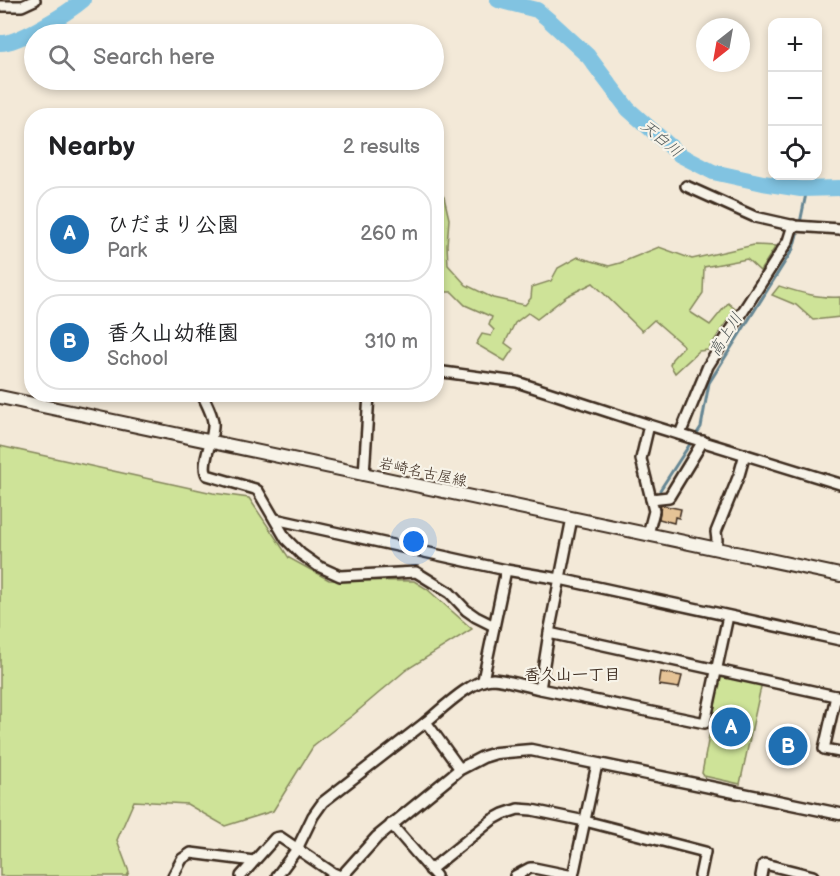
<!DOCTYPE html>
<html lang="en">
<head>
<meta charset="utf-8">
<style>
  body { margin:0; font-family:"Balsamiq Sans","Klee One",sans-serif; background:#f6f6f6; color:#202124 }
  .controls { position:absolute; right:18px; top:18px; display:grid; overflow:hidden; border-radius:12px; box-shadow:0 3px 9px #0003 }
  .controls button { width:54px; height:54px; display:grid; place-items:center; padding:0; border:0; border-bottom:2px solid #e0e0e0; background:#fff; color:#202124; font:30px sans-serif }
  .compass { position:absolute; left:696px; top:18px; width:54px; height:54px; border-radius:50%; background:#fff; box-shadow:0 3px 9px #0003; rotate:211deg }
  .you { position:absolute; left:414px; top:542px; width:21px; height:21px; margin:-15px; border:4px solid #fff; border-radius:50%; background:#1a73e8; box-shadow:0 0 0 9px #1a73e833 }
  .badge { display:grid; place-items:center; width:39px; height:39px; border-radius:50%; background:#1f6fb2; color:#fff; font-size:20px; font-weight:700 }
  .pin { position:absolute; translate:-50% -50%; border:3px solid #fff; box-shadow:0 2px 6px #0006 }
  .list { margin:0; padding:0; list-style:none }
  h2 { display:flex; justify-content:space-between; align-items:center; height:78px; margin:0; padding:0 24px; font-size:26px }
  h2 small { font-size:20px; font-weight:400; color:#757577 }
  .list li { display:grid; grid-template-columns:39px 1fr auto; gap:18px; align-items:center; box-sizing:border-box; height:96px; margin:0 12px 12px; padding:0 12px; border:2px solid #e0e0e0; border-radius:24px }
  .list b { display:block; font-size:22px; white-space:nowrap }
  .list p { margin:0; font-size:20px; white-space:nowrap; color:#757577 }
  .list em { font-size:20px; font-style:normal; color:#757577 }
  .icon { flex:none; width:33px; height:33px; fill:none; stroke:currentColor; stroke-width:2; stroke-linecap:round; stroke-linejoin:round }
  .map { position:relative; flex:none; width:840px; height:876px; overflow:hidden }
  .search { position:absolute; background:#fff; box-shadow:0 3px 9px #0003; left:24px; top:24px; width:420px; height:66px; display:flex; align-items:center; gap:15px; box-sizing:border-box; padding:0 21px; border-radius:33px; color:#757577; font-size:22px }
  .panel { position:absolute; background:#fff; box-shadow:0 3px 9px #0003; left:24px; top:108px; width:420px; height:294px; border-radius:24px }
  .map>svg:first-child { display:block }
  .green { fill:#cee398; stroke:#84865b; stroke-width:1.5 }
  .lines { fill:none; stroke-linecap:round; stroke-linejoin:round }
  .stream { stroke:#658693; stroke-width:3 }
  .river { stroke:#81c3e1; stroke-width:16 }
  .building { fill:#e5c396; stroke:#3b2a1e; stroke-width:1.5 }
  .minor-casing { stroke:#3b2a1e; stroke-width:14 }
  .tertiary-casing { stroke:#3b2a1e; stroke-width:15 }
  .secondary-casing { stroke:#3b2a1e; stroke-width:16 }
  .minor { stroke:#f7f3e8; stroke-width:9 }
  .tertiary { stroke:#f7f3e8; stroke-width:10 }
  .secondary { stroke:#f7f3e8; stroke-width:12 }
  .labels { text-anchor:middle; stroke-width:4.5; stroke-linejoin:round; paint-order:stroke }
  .street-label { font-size:15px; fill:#3b2a1e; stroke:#f7f3e8 }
  .water-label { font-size:16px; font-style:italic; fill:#505858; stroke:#f7f3e8 }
  .neighbourhood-label { font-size:16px; font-weight:bold; fill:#3b2a1e; stroke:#f7f3e8 }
</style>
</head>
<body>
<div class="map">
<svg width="840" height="876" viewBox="0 0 840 876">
  <rect width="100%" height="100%" fill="#f3e9d8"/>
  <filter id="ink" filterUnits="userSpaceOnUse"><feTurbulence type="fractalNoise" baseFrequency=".0167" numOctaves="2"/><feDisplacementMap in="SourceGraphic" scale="12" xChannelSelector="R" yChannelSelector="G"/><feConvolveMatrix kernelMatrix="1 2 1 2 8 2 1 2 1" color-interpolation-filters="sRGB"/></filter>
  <g filter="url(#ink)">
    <g class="green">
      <path d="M 437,188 L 444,197 L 449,219 L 447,245 L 448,265 L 466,285 L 493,298 L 525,305 L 531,298 L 532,287 L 551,281 L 558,268 L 578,257 L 609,266 L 620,263 L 659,247 L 692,259 L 754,245 L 776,246 L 760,271 L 747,259 L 704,267 L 703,293 L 690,312 L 710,325 L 728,303 L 735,309 L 708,350 L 699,351 L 675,373 L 670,365 L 672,359 L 684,346 L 654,320 L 642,331 L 593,283 L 567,296 L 537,319 L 528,313 L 515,323 L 505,343 L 513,349 L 505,361 L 476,344 L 482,334 L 491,336 L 494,330 L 489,325 L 492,317 L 465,305 L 452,292 L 442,292 L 437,286 Z"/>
      <path d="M 779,286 C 798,292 820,299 840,297 L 840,317 L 813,320 L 796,305 L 772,295 Z"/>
      <path d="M 0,446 L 213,493 L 249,498 L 289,558 L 329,580 L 414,581 L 427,589 L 472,629 L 406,670 L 353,715 L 314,745 L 273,811 L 225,826 L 187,804 L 134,801 L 117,840 L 129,872 L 127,876 L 0,876 Z"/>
      <path d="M 722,676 L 762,682 L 740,784 L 704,776 L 702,773 L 720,678 Z"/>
    </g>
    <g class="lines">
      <g class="stream">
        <path d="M 800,223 L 807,189"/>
        <path d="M 660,490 L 701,427 L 709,383 L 793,249 L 798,230"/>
      </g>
      <g class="river">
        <path d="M 498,0 L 537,10 L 550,21 L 588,56 L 628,109 L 680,155 L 713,172 L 763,183 L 801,189 L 840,188"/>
        <path d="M 0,43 C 18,44 69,12 83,0"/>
      </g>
    </g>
    <g class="building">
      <path d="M 661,505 L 681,509 L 679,518 L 675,517 L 674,523 L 659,519 Z"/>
      <path d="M 661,672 L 682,676 L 679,688 L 659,685 Z"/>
    </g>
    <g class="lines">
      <g class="minor-casing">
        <g id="minor">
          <path d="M 0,6 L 22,6 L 35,0"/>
          <path d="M 686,186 L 755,217 L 795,226 L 840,229"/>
          <path d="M 436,371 L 517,382 L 649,425 L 840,484"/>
          <path d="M 202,394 C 206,403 212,413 213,422 C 215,438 200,463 207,475 L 255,489 L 258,491 L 286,539 L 301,554 L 318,566 L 340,576 L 416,572 L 450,593 L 466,610 L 476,617 L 494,626"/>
          <path d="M 37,404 L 44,394"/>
          <path d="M 680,434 L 708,366 L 788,241 L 793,225"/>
          <path d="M 364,475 L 369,394"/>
          <path d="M 651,499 L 669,497 L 703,441"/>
          <path d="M 275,519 L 506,570 L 560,579 L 840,640"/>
          <path d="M 648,534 L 654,511 L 641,459 L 649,425"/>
          <path d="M 716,548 L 717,540 L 716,532 L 739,475 L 745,454"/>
          <path d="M 549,633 L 840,697"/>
          <path d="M 483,680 L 506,570"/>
          <path d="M 540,689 L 705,723 L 728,616"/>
          <path d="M 836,696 L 824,749 L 840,752"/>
          <path d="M 460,769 L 426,722 C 442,709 472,679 493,679 C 508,680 525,686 540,689 L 549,633 L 572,518"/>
          <path d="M 391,824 L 436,876"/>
          <path d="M 430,870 L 492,820 L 503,814 L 518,809 L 532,810 L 585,821 L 705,852 L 700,876"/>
          <path d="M 173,876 L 182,859 L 191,853 L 254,861"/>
          <path d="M 241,876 L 275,838 L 280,837 L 333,873 L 340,876"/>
          <path d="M 277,876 L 297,849 L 313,816 L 323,802 L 426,722"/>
          <path d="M 515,876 L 530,868 L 534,868 L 573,876"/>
          <path d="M 573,876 L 597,764"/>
          <path d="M 761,876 L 763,865 L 765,864 L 813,876"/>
        </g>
      </g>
      <g class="tertiary-casing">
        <path id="tertiary" d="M 342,876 L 377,837 L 460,769 L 483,757 L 496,753 L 531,750 L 840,814"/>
      </g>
      <g class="secondary-casing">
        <path id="secondary" d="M 0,397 L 840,575"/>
      </g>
      <use href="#minor" class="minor"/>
      <use href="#tertiary" class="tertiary"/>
      <use href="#secondary" class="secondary"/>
    </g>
  </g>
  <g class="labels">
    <g class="street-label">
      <text transform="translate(423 472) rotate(12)" y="5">岩崎名古屋線</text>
    </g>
    <g class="water-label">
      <text transform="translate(662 138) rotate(40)" y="6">天白川</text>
      <text transform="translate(725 334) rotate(-58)" y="6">高上川</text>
    </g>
    <g class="neighbourhood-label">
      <text x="572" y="680">香久山一丁目</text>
    </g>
  </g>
</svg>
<div class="controls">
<button>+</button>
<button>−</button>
<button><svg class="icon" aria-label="locate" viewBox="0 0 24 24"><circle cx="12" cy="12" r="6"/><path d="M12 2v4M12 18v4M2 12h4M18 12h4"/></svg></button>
</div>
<svg class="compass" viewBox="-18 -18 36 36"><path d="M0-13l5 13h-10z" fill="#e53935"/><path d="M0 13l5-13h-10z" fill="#757577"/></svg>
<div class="you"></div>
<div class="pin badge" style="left:731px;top:727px">A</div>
<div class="pin badge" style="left:788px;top:746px">B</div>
<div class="search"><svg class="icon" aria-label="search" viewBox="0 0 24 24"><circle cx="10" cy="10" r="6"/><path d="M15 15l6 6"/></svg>Search here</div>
<section class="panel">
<h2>Nearby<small>2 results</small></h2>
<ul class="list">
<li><span class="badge">A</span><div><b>ひだまり公園</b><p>Park</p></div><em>260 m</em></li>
<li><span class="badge">B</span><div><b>香久山幼稚園</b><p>School</p></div><em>310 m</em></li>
</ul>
</section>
</div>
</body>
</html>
